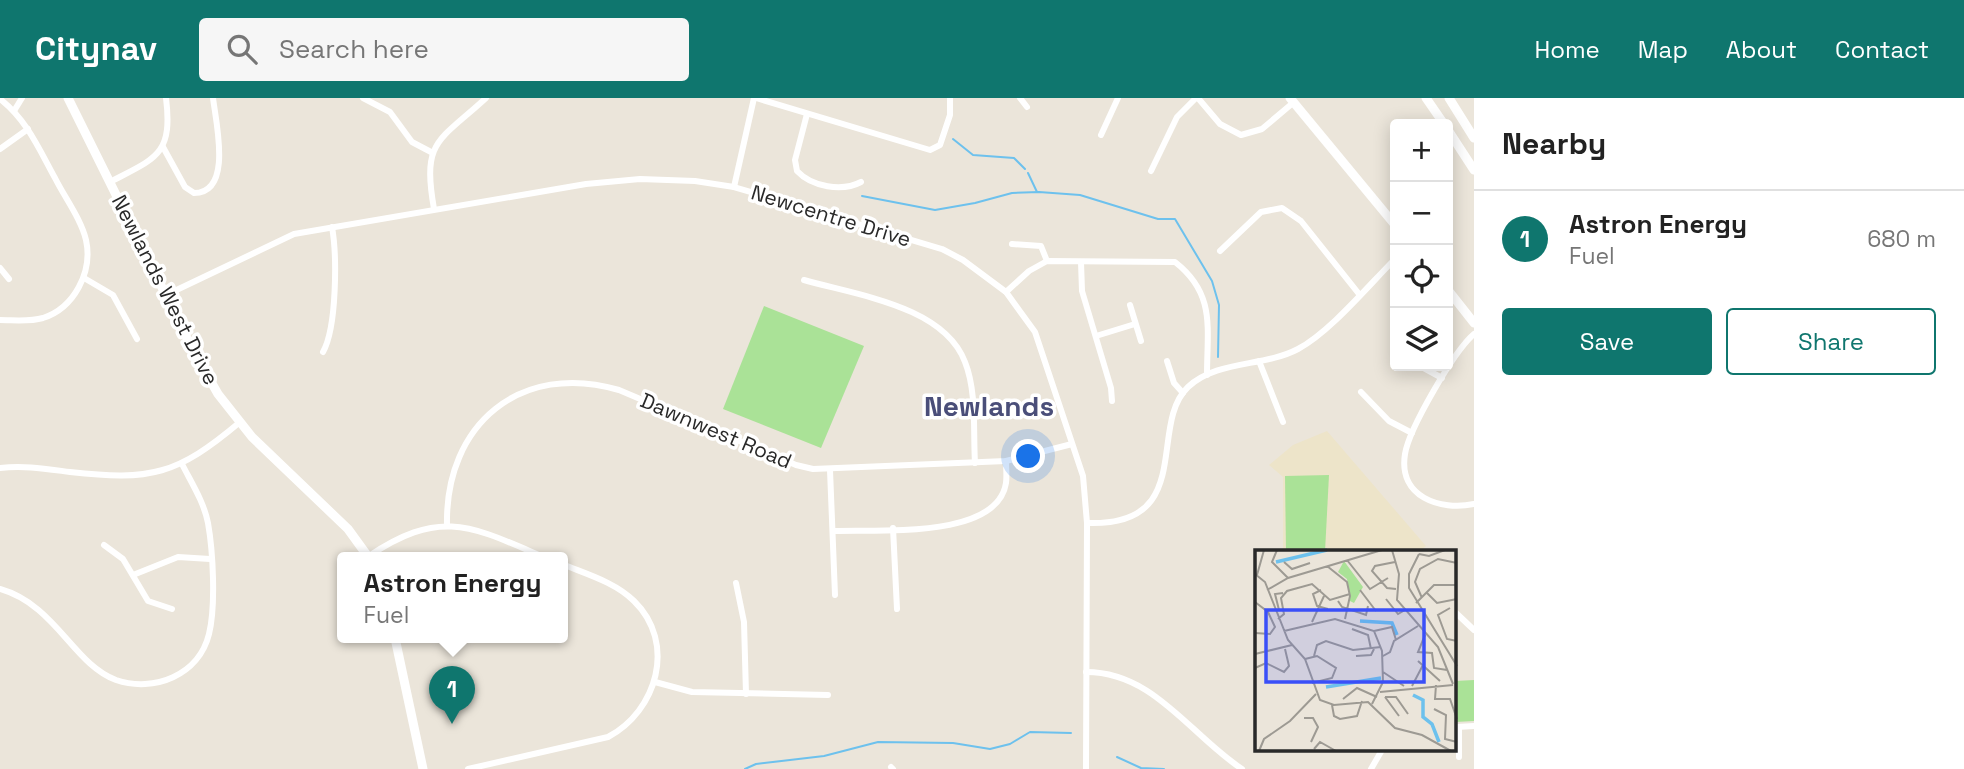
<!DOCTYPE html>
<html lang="en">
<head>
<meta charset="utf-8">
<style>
  body { margin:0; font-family:"Space Grotesk",sans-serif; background:#f6f6f6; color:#222 }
  .controls { position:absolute; right:21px; top:21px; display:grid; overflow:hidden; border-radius:7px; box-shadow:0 4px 18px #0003 }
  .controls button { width:63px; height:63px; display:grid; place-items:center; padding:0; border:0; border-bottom:2px solid #e0e0e0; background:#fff; color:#222; font:35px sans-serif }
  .you { position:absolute; left:1029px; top:359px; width:24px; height:24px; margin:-18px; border:5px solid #fff; border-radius:50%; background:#1a73e8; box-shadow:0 0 0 10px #1a73e833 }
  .badge { display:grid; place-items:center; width:46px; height:46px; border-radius:50%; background:#0f766e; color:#fff; font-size:23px; font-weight:700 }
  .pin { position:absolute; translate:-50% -58px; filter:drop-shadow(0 2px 4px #0008) }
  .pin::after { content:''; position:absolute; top:37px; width:24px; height:21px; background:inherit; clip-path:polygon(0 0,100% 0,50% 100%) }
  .popup { position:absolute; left:337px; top:454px; width:231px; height:91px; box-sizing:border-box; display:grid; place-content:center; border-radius:7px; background:#fff; filter:drop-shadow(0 2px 5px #0005); font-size:23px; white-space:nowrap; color:#767676 }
  .popup b { font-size:26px; color:#222 }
  .popup::after { content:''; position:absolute; left:50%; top:100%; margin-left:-14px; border:14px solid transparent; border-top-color:#fff }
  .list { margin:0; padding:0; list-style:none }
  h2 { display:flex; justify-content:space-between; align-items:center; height:91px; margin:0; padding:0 28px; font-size:30px }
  h2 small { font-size:23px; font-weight:400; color:#767676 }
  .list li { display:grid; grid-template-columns:46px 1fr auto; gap:21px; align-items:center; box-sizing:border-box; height:98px; padding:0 28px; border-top:2px solid #e0e0e0 }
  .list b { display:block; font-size:26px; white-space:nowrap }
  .list p { margin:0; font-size:23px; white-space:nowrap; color:#767676 }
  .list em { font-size:23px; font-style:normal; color:#767676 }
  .actions { display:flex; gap:14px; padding:21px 28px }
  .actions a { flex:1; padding:16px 0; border:2px solid #0f766e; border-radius:7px; text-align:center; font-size:24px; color:#0f766e }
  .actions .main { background:#0f766e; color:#fff }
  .icon { flex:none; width:38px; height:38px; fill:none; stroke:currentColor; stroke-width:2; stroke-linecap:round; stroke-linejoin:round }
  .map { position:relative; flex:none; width:1474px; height:671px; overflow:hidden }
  header { display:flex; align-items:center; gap:42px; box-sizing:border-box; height:98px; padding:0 35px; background:#0f766e; color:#fff }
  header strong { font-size:33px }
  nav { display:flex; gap:38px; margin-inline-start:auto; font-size:24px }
  .search { width:490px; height:63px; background:#f6f6f6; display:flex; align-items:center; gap:18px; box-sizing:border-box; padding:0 24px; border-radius:7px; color:#767676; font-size:26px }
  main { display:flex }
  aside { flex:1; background:#fff }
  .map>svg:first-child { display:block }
  .education { fill:#ede4c9 }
  .green { fill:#aae297 }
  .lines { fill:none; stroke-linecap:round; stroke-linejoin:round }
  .stream { stroke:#6dc1ed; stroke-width:2 }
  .street { stroke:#fff; stroke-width:6 }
  .secondary { stroke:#fff; stroke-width:9 }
  .labels { text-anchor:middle; stroke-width:7; stroke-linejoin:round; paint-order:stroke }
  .street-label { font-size:21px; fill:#292929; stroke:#fff }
  .district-label { font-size:28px; font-weight:bold; fill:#4a4e79; stroke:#fff }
  .inset-river { fill:none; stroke:#6dc1ed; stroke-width:3.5 }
  .inset-road { fill:none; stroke:#9d9a93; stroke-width:2 }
  .view { fill:#3a4ff8; fill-opacity:0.15; stroke:#3a4ff8; stroke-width:3.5 }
  .inset-edge { fill:none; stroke:#292929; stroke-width:3.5 }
</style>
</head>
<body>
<header>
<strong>Citynav</strong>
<div class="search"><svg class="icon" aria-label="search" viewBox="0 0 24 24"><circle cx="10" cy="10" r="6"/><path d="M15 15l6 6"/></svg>Search here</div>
<nav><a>Home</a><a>Map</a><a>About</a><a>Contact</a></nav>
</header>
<main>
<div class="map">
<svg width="1474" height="671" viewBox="0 0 1474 671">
  <rect width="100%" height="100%" fill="#ebe5da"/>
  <path class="education" d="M 1327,333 L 1426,448 L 1419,454 L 1283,454 L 1283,379 L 1269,367 L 1293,347 Z"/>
  <g class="green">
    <path d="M 764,208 L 864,248 L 821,350 L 723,311 Z"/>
    <path d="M 1329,377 L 1325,454 L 1286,454 L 1285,378 Z"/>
    <path d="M 1474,582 L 1474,623 L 1455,624 L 1455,583 Z"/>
  </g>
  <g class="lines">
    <g class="stream">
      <path d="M 953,41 L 973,57 L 1014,60 L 1025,71"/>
      <path d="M 1028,75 L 1037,94"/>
      <path d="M 862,98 L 935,112 L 975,105 L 1012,95 L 1039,94 L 1080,97 L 1158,121 L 1175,121 L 1212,183 L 1219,207 L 1218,259"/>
      <path d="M 1117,659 L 1141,670 L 1164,671"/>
      <path d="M 745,671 L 756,666 L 824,658 L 878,644 L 953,645 L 990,651 L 1010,646 L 1030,634 L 1071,635"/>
    </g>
    <g class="street">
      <path d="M 363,0 L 390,14 L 412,44 L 431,54"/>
      <path d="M 756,0 L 930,52 L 940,47 L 950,17 L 950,0"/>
      <path d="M 1020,0 L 1027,9"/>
      <path d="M 1198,0 L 1220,26 L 1241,37 L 1262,31 L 1294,4"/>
      <path d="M 0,1 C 27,22 39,51 55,80 C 65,100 81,121 86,142 C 93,174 74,210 43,220 C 29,224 14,222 0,222"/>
      <path d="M 14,13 L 22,0"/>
      <path d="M 807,16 L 795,62 L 797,73 C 812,89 842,94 861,84"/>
      <path d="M 1101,37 L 1118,0"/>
      <path d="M 163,49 L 185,89 L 194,95 C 233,95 216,25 213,0"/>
      <path d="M 0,51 L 28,31"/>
      <path d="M 1151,73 L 1177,19 L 1196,0"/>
      <path d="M 110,84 C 156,60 173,57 166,0"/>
      <path d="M 734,89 L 754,0"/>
      <path d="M 434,111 C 422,42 438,44 486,0"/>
      <path d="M 1012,146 L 1041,148 L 1047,163"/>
      <path d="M 1220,153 L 1261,114 L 1282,110 L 1301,123 L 1359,196"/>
      <path d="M 1081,164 L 1082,193 L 1111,290 L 1112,303"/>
      <path d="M 0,170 L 9,181"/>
      <path d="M 84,180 L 113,197 L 137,241"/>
      <path d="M 804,182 C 856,197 944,208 965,264 C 977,294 973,333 975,365"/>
      <path d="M 1006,194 L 1029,173 L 1047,163 L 1175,164 C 1216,196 1207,230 1207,277"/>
      <path d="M 166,197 L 294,136 L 586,86 L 640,81 L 695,83 L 734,89 L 942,151 L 963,162 L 1006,194 L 1035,234 L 1083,378 L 1087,425 L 1086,671"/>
      <path d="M 1130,207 L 1141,243"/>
      <path d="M 1474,236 C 1454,253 1409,331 1405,356 C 1398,399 1440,413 1474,406"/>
      <path d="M 1096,238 L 1135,226"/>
      <path d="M 323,254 C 337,229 337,157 332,129"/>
      <path d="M 1167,263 L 1174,285 L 1183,295"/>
      <path d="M 1259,263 L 1283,324"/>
      <path d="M 1420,268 L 1442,280"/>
      <path d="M 1361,294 L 1389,323 L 1412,335"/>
      <path d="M 0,370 C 24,367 47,371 70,374 C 151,383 177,377 240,324"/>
      <path d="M 830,372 L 835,497"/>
      <path d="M 1087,425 C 1197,429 1147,328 1188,289 C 1217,262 1264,269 1298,251 C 1330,234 1368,188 1395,161"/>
      <path d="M 447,427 C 445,326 521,263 619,292 L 796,367 L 813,371 L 1006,363 L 1072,346"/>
      <path d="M 893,430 L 897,511"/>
      <path d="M 834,433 C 876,431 997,442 1006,385 C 1007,378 1006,370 1006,363"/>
      <path d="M 104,447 L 123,461 L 148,503 L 172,511"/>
      <path d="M 369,458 C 442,409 473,429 546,460"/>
      <path d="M 133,477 L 178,459 L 210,461"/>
      <path d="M 736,485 L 744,524 L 746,596"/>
      <path d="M 0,491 C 56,507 73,566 116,582 C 154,595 199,577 209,536 C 216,508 213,453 208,425 C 204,404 191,384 182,366"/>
      <path d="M 1455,514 L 1474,532"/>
      <path d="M 1086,574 C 1154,574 1190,637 1242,671"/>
      <path d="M 655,584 L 692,594 L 828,597"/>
      <path d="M 1457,629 L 1474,628"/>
      <path d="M 1459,629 L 1459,659"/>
      <path d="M 891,669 L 893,671"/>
      <path d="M 468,671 L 608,639 C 657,613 677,545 634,503 C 615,484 586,476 562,466"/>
      <path d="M 1371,671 L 1382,652"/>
    </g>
    <g class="secondary">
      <path d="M 68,0 L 193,252 L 218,296 L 252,339 L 348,431 L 369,460"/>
      <path d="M 1290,0 L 1395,127"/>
      <path d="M 1426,0 L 1444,26"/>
      <path d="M 1449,0 L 1474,40"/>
      <path d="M 1448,32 L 1474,72"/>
      <path d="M 1448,192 L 1474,225"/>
      <path d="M 395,540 L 423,671"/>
    </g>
  </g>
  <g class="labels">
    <g class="street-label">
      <text transform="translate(831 118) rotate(17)" y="7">Newcentre Drive</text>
      <text transform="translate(165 192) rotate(63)" y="7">Newlands West Drive</text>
      <text transform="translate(716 333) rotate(23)" y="7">Dawnwest Road</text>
    </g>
    <g class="district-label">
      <text x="989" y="318">Newlands</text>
    </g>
  </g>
  <g transform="translate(1255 452)">
    <rect width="201" height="201" fill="#ebe5da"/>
    <path d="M 89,11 L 108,37 L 99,53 L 95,51 L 92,29 L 83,22 Z" fill="#aae297"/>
    <path class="inset-river" d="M 21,12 L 72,0M 105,71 L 137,73 L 142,85M 71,137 L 126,128M 158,145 L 168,150 L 168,167 L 177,174 L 184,192"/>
    <path class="inset-road" d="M 22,0 L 17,12 L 33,28M 137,0 L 144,24 L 142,50 L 183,97 L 198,134M 164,4 L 174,6 L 190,0M 164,4 L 154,24 L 154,38 L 202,116M 92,10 L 115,39 L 133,28M 29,12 L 37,19 L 55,13M 140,12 L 120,16 L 117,21 L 132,38 L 141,39M 72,16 L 92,32 L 95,46 L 90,69M 0,24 L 10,32 L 33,90 L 50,109 L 65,150 L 79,155 L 113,152 L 140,178 L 167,185 L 196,201M 2,25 L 9,0M 12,40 L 33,28 L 127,0M 66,40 L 58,44 L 62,56 L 73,59M 105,40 L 121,61M 171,42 L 182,53 L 202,49M 167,48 L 160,32 L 165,19 L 183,9 L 202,13M 131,49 L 143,64 L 150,60M 83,51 L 87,57 L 111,65 L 113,56M 0,52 L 13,62 L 20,77 L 15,84 L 0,83M 161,53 L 179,35 L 202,35M 195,58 L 183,65 L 192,89 L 202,91M 24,60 L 20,44 L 28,43M 23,69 L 29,64 L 26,48 L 32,41 L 57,34 L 75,50 L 95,44M 57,72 L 69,46M 97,79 L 113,85 L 116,99M 29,81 L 80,69 L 119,81 L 127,101 L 128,132 L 117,154M 119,81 L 137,77 L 141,90M 170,85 L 163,102 L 177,103 L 179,118 L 192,120M 0,104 L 37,95M 59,106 L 62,95 L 71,91 L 98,100 L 126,97M 101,106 L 116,105 L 119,99M 128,106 L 135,102 L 139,91 L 163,76M 50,109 L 62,106 L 81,118 L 77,128 L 57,133M 163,111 L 185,131M 0,118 L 11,113 L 29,122 L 34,116 L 30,99M 128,122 L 149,136M 181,135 L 180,149 L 195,149 L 202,169M 157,136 L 168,115M 125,142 L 198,135M 130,147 L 141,147 L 153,164M 130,147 L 144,166M 88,149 L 102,138 L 122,147M 77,155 L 79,166 L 85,169 L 102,166 L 107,151M 179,159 L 191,165 L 190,189 L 202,192M 49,168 L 58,168 L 63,177 L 56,192M 59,199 L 65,192 L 81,201M 4,201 L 9,189 L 35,171 L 61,144"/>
    <path class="view" d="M 11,60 L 169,60 L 169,132 L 11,132 Z"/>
    <rect width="201" height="201" class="inset-edge"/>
  </g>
</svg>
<div class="controls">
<button>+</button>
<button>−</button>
<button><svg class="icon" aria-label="locate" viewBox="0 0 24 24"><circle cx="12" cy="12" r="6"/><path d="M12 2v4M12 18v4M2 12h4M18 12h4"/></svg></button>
<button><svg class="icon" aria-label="layers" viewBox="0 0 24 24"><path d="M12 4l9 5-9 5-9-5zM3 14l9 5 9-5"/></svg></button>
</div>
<div class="you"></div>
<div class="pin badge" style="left:452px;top:626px">1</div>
<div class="popup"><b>Astron Energy</b>Fuel</div>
</div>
<aside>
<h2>Nearby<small></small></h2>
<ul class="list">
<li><span class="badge">1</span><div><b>Astron Energy</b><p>Fuel</p></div><em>680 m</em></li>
</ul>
<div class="actions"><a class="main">Save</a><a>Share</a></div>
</aside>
</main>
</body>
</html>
